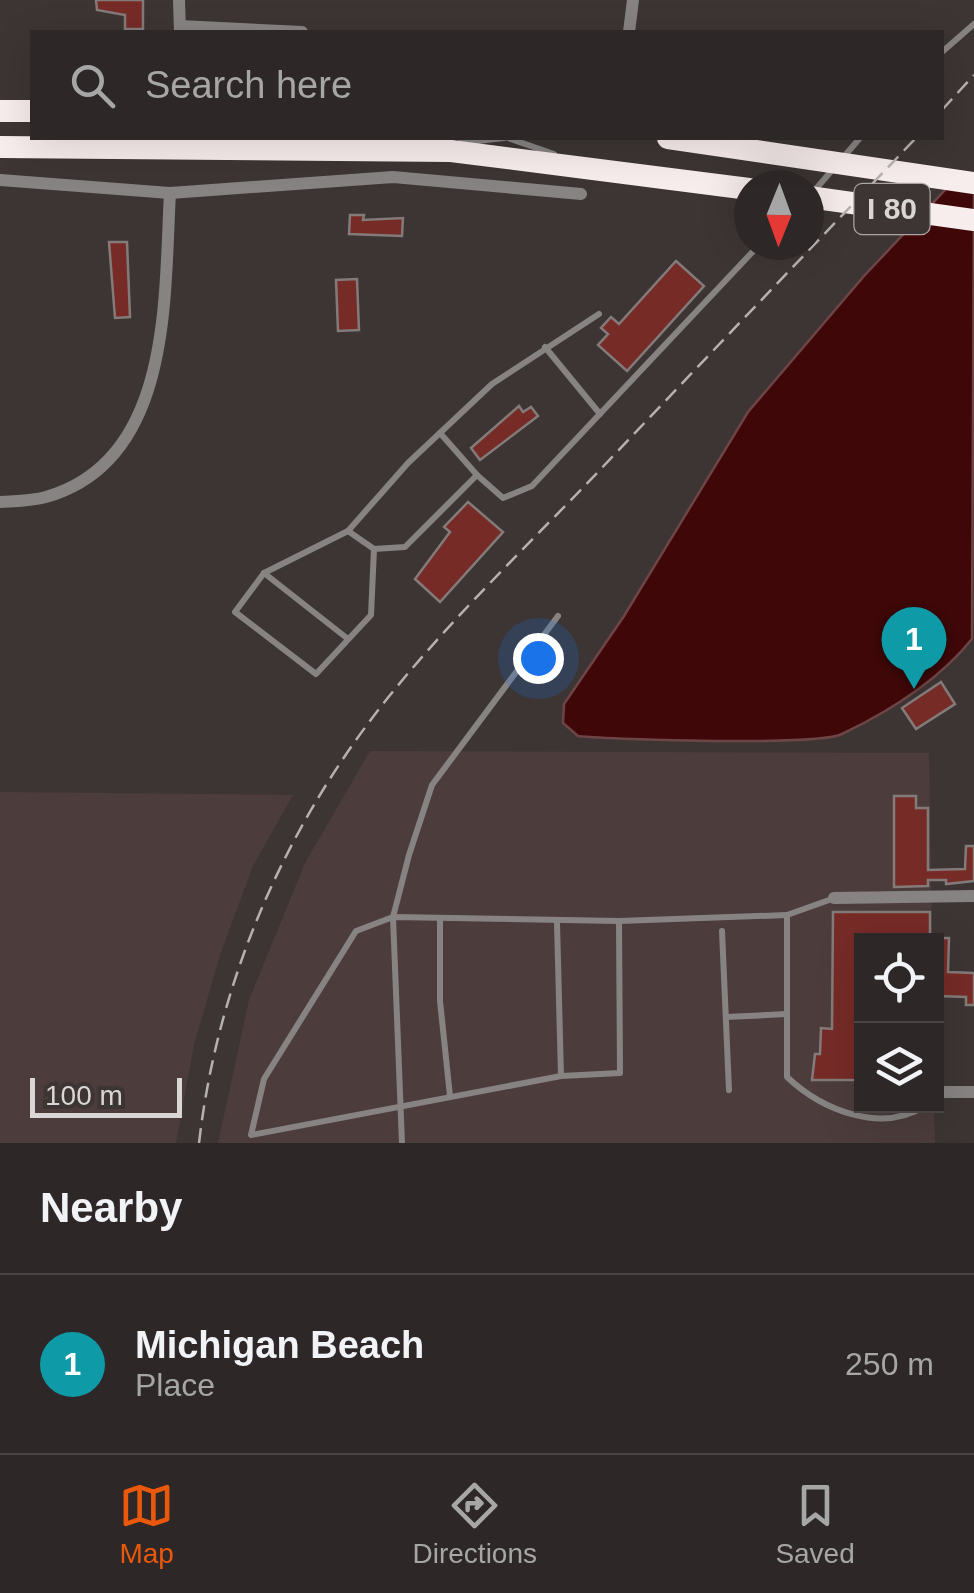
<!DOCTYPE html>
<html lang="en">
<head>
<meta charset="utf-8">
<style>
  body { margin:0; font-family:Helvetica,sans-serif; background:#393433; color:#f1f3f6 }
  .controls { position:absolute; right:30px; bottom:30px; display:grid; overflow:hidden; border-radius:0px; box-shadow:0 10px 40px #0002 }
  .controls button { width:90px; height:90px; display:grid; place-items:center; padding:0; border:0; border-bottom:2px solid #484444; background:#2d2827; color:#f1f3f6; font:50px sans-serif }
  .compass { position:absolute; left:734px; top:170px; width:90px; height:90px; border-radius:50%; background:#2d2827; box-shadow:0 10px 40px #0002; rotate:181deg }
  .scale { position:absolute; left:30px; bottom:25px; width:152px; box-sizing:border-box; padding-left:10px; border:5px solid #dad6d5; border-top:0; font-size:28px; line-height:35px; white-space:nowrap; color:#dad6d5; -webkit-text-stroke:8px #3c3534; paint-order:stroke }
  .you { position:absolute; left:538px; top:658px; width:35px; height:35px; margin:-25px; border:8px solid #fff; border-radius:50%; background:#1a73e8; box-shadow:0 0 0 15px #1a73e833 }
  .badge { display:grid; place-items:center; width:65px; height:65px; border-radius:50%; background:#ea580c; color:#fff; font-size:32px; font-weight:700 }
  .pin { position:absolute; translate:-50% -82px; filter:drop-shadow(0 2px 5px #0008) }
  .pin::after { content:''; position:absolute; top:52px; width:35px; height:30px; background:inherit; clip-path:polygon(0 0,100% 0,50% 100%) }
  .list { margin:0; padding:0; list-style:none }
  h2 { display:flex; justify-content:space-between; align-items:center; height:130px; margin:0; padding:0 40px; font-size:42px }
  h2 small { font-size:32px; font-weight:400; color:#a7a6a7 }
  .list li { display:grid; grid-template-columns:65px 1fr auto; gap:30px; align-items:center; box-sizing:border-box; height:180px; padding:0 40px; border-top:2px solid #484444 }
  .list b { display:block; font-size:38px; white-space:nowrap }
  .list p { margin:0; font-size:32px; white-space:nowrap; color:#a7a6a7 }
  .list em { font-size:32px; font-style:normal; color:#a7a6a7 }
  .icon { flex:none; width:55px; height:55px; fill:none; stroke:currentColor; stroke-width:2; stroke-linecap:round; stroke-linejoin:round }
  .map { position:relative; flex:none; width:974px; height:1143px; overflow:hidden }
  .search { position:absolute; background:#2d2827; box-shadow:0 10px 40px #0002; left:30px; right:30px; top:30px; height:110px; display:flex; align-items:center; gap:25px; box-sizing:border-box; padding:0 35px; border-radius:0px; color:#a7a6a7; font-size:38px }
  .sheet { height:310px; background:#2d2827 }
  nav { display:flex; justify-content:space-around; align-items:center; box-sizing:border-box; height:140px; border-top:2px solid #484444; background:#2d2827; font-size:28px; color:#a7a6a7 }
  nav a { display:grid; justify-items:center; gap:5px }
  nav .on { color:#ea580c }
  .map>svg:first-child { display:block }
  .built { fill:#4c3d3c }
  .water { fill:#3f0708; stroke:#6e4546; stroke-width:2.5 }
  .building { fill:#762b27; stroke:#837b7a; stroke-width:2.5 }
  .lines { fill:none; stroke-linecap:round; stroke-linejoin:round }
  .service { stroke:#878383; stroke-width:6 }
  .minor { stroke:#878383; stroke-width:12 }
  .motorway { stroke:#f7edec; stroke-width:22 }
  .rail { stroke:#b5b1b0; stroke-width:2.5; stroke-dasharray:15 8; stroke-linecap:butt }
  .labels { text-anchor:middle; stroke-width:8; stroke-linejoin:round; paint-order:stroke }
  .shield { fill:#3c3534; stroke:#aba6a5; stroke-width:2.5 }
  .shield-label { font-size:30px; font-weight:bold; fill:#dad6d5 }
</style>
</head>
<body>
<div class="map">
<svg width="974" height="1143" viewBox="0 0 974 1143">
  <rect width="100%" height="100%" fill="#3c3534"/>
  <g class="built">
    <path d="M 370,751 L 929,753 L 932,940 L 862,941 L 862,1106 L 934,1106 L 935,1143 L 218,1143 L 249,1000 L 305,863 Z"/>
    <path d="M 0,792 L 293,795 L 253,866 L 220,955 L 194,1045 L 176,1143 L 0,1143 Z"/>
  </g>
  <path class="water" d="M 962,172 L 974,182 L 972,639 C 939,680 888,712 842,734 C 817,746 616,740 578,736 L 563,723 L 564,704 L 624,616 L 748,412 L 864,276 Z"/>
  <g class="building">
    <path d="M 96,0 L 143,0 L 143,29 L 125,29 L 125,15 L 97,10 Z"/>
    <path d="M 350,215 L 364,215 L 363,220 L 403,218 L 402,236 L 349,234 Z"/>
    <path d="M 109,242 L 127,242 L 130,317 L 115,318 Z"/>
    <path d="M 676,261 L 704,286 L 627,371 L 598,345 L 608,334 L 601,328 L 611,317 L 619,324 Z"/>
    <path d="M 357,279 L 359,330 L 338,331 L 336,280 Z"/>
    <path d="M 519,406 L 523,412 L 531,407 L 538,416 L 480,460 L 471,448 Z"/>
    <path d="M 468,502 L 503,532 L 440,602 L 415,579 L 450,532 L 444,527 Z"/>
    <path d="M 941,682 L 955,704 L 916,729 L 902,708 Z"/>
    <path d="M 894,796 L 916,796 L 916,808 L 928,808 L 928,870 L 965,869 L 966,846 L 974,846 L 974,881 L 946,884 L 946,880 L 928,880 L 928,886 L 894,887 Z"/>
    <path d="M 833,912 L 930,912 L 930,940 L 862,940 L 862,1080 L 812,1080 L 815,1054 L 820,1054 L 821,1028 L 832,1029 Z"/>
    <path d="M 938,938 L 949,938 L 948,972 L 974,973 L 974,1005 L 966,1005 L 966,997 L 938,996 Z"/>
  </g>
  <g class="lines">
    <g class="service">
      <path d="M 942,52 L 974,24"/>
      <path d="M 508,138 L 554,154"/>
      <path d="M 460,143 L 504,138"/>
      <path d="M 841,160 L 860,138"/>
      <path d="M 815,190 L 833,169"/>
      <path d="M 599,314 L 492,384 L 408,463 L 348,531 L 374,549 L 405,547 L 477,475 L 503,498 L 532,486 L 759,245"/>
      <path d="M 545,347 L 600,414"/>
      <path d="M 440,433 L 477,475"/>
      <path d="M 264,573 L 348,531"/>
      <path d="M 348,639 L 264,573 L 235,612 L 316,674 L 371,615 L 374,549"/>
      <path d="M 832,899 L 787,915 L 787,1077 C 822,1110 881,1134 925,1106"/>
      <path d="M 393,917 L 619,921 L 620,1073 L 561,1076 L 251,1135 L 264,1079 L 356,931 Z"/>
      <path d="M 440,918 L 440,1001 L 450,1096"/>
      <path d="M 619,921 L 787,915"/>
      <path d="M 557,923 L 561,1076"/>
      <path d="M 722,931 L 729,1090"/>
      <path d="M 726,1017 L 787,1014"/>
      <path d="M 402,1143 L 393,917 L 409,855 L 432,785 L 558,616"/>
    </g>
    <g class="minor">
      <path d="M 179,0 L 180,32"/>
      <path d="M 180,26 L 302,32"/>
      <path d="M 629,32 L 633,0"/>
      <path d="M 0,180 L 170,193 L 393,177 L 581,194"/>
      <path d="M 0,502 C 15,501 32,501 46,497 C 173,461 164,297 170,193"/>
      <path d="M 834,898 L 974,896"/>
      <path d="M 943,1092 L 974,1092"/>
    </g>
    <g class="motorway">
      <path d="M 0,111 L 32,111"/>
      <path d="M 668,138 L 974,183"/>
      <path d="M 0,147 L 451,151 L 749,189"/>
      <path d="M 809,197 L 974,220"/>
    </g>
    <g class="rail">
      <path d="M 942,110 L 974,75"/>
      <path d="M 199,1143 C 218,977 289,818 395,689 C 457,613 529,544 597,473 C 703,361 810,249 916,138"/>
    </g>
  </g>
  <g class="labels">
    <rect class="shield" x="854.5" y="184" width="75" height="50" rx="8"/>
    <g class="shield-label">
      <text x="892" y="219">I 80</text>
    </g>
  </g>
</svg>
<div class="controls">
<button><svg class="icon" aria-label="locate" viewBox="0 0 24 24"><circle cx="12" cy="12" r="6"/><path d="M12 2v4M12 18v4M2 12h4M18 12h4"/></svg></button>
<button><svg class="icon" aria-label="layers" viewBox="0 0 24 24"><path d="M12 4l9 5-9 5-9-5zM3 14l9 5 9-5"/></svg></button>
</div>
<svg class="compass" viewBox="-18 -18 36 36"><path d="M0-13l5 13h-10z" fill="#e53935"/><path d="M0 13l5-13h-10z" fill="#a7a6a7"/></svg>
<div class="scale">100 m</div>
<div class="you"></div>
<div class="pin badge" style="left:914px;top:689px;background:#0f9aa8">1</div>
<div class="search"><svg class="icon" aria-label="search" viewBox="0 0 24 24"><circle cx="10" cy="10" r="6"/><path d="M15 15l6 6"/></svg>Search here</div>
</div>
<section class="sheet">
<h2>Nearby<small></small></h2>
<ul class="list">
<li><span class="badge" style="background:#0f9aa8">1</span><div><b>Michigan Beach</b><p>Place</p></div><em>250 m</em></li>
</ul>
</section>
<nav>
<a class="on"><svg class="icon" aria-label="map" viewBox="0 0 24 24"><path d="M3 6l6-2 6 2 6-2v14l-6 2-6-2-6 2zM9 4v14M15 6v14"/></svg>Map</a>
<a><svg class="icon" aria-label="directions" viewBox="0 0 24 24"><path d="M12 3l9 9-9 9-9-9zM9 14v-3h6M13 9l2 2-2 2"/></svg>Directions</a>
<a><svg class="icon" aria-label="saved" viewBox="0 0 24 24"><path d="M7 4h10v16l-5-4-5 4z"/></svg>Saved</a>
</nav>
</body>
</html>
